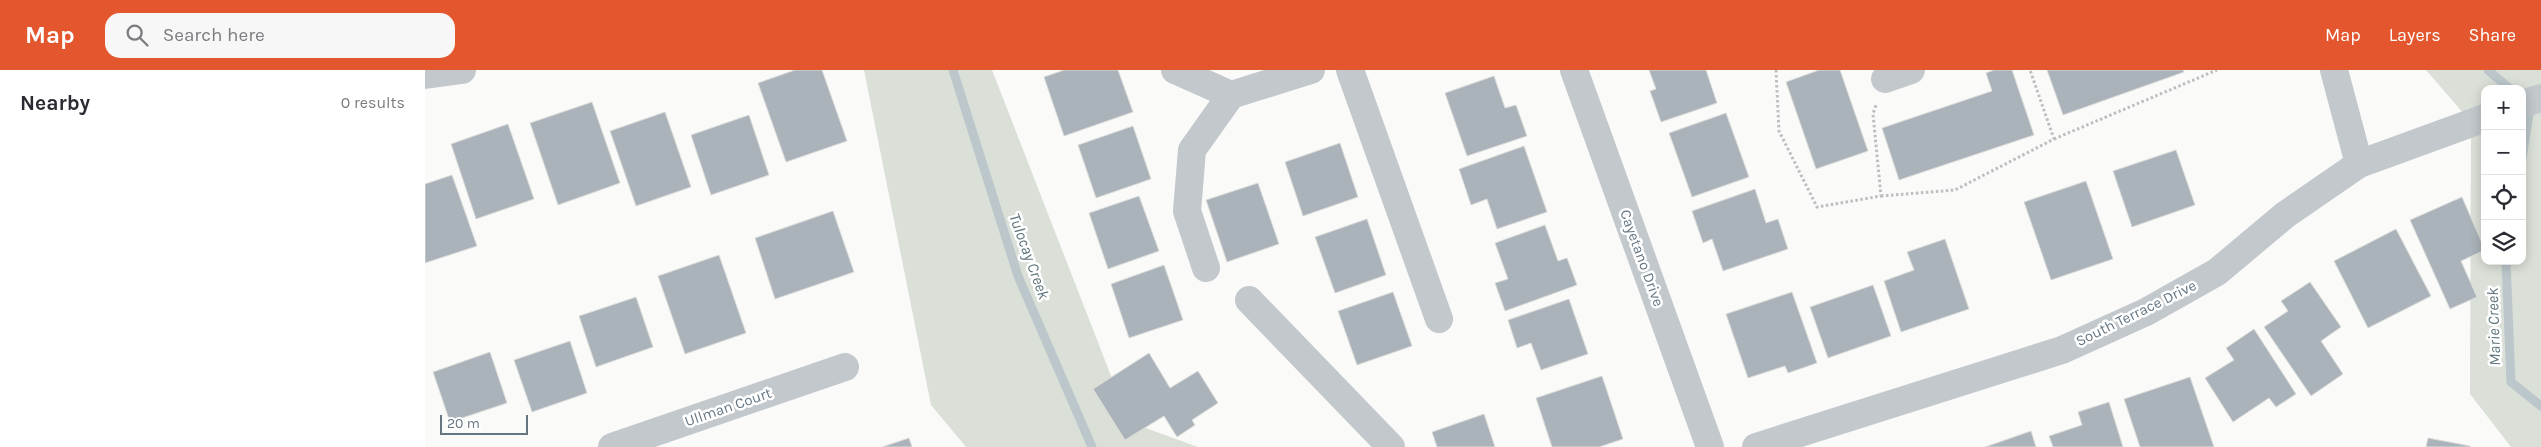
<!DOCTYPE html>
<html lang="en">
<head>
<meta charset="utf-8">
<style>
  body { margin:0; font-family:Karla,sans-serif; background:#f7f7f7; color:#2b2b33 }
  .controls { position:absolute; right:15px; top:15px; display:grid; overflow:hidden; border-radius:10px; box-shadow:0 2px 12px #0003 }
  .controls button { width:45px; height:45px; display:grid; place-items:center; padding:0; border:0; border-bottom:1px solid #e1e1e2; background:#fff; color:#2b2b33; font:25px sans-serif }
  .scale { position:absolute; left:15px; bottom:12px; width:88px; box-sizing:border-box; padding-left:5px; border:2px solid #657683; border-top:0; font-size:14px; line-height:18px; white-space:nowrap; color:#657683; -webkit-text-stroke:4px #fff; paint-order:stroke }
  .list { margin:0; padding:0; list-style:none }
  h2 { display:flex; justify-content:space-between; align-items:center; height:65px; margin:0; padding:0 20px; font-size:21px }
  h2 small { font-size:16px; font-weight:400; color:#7c7c81 }
  .icon { flex:none; width:28px; height:28px; fill:none; stroke:currentColor; stroke-width:2; stroke-linecap:round; stroke-linejoin:round }
  .map { position:relative; flex:none; width:2116px; height:377px; overflow:hidden }
  header { display:flex; align-items:center; gap:30px; box-sizing:border-box; height:70px; padding:0 25px; background:#e4572e; color:#fff }
  header strong { font-size:24px }
  nav { display:flex; gap:28px; margin-inline-start:auto; font-size:18px }
  .search { width:350px; height:45px; background:#f7f7f7; display:flex; align-items:center; gap:12px; box-sizing:border-box; padding:0 18px; border-radius:15px; color:#7c7c81; font-size:19px }
  main { display:flex }
  aside { flex:1; background:#fff }
  .map>svg:first-child { display:block }
  .green { fill:#dadfd7; fill-rule:evenodd }
  .lines { fill:none; stroke-linecap:round; stroke-linejoin:round }
  .stream { stroke:#bbc7cb; stroke-width:9 }
  .building { fill:#aab3b9; stroke:#dcdcda }
  .path { stroke:#bbbfc2; stroke-width:3; stroke-dasharray:2.5 2.5; stroke-linecap:butt }
  .minor { stroke:#c3c8cc; stroke-width:28 }
  .labels { text-anchor:middle; stroke-width:5; stroke-linejoin:round; paint-order:stroke }
  .street-label { font-size:15px; fill:#657683; stroke:#fff }
  .water-label { font-size:16px; font-style:italic; fill:#60757c; stroke:#fff }
</style>
</head>
<body>
<header>
<strong>Map</strong>
<div class="search"><svg class="icon" aria-label="search" viewBox="0 0 24 24"><circle cx="10" cy="10" r="6"/><path d="M15 15l6 6"/></svg>Search here</div>
<nav><a>Map</a><a>Layers</a><a>Share</a></nav>
</header>
<main>
<aside>
<h2>Nearby<small>0 results</small></h2>
<ul class="list">
</ul>
</aside>
<div class="map">
<svg width="2116" height="377" viewBox="0 0 2116 377">
  <rect width="100%" height="100%" fill="#fafaf8"/>
  <g class="green">
    <path d="M 439,0 L 567,0 L 704,352 L 773,377 L 541,377 L 506,335 Z"/>
    <path d="M 2001,0 L 2116,0 L 2116,377 L 2086,377 L 2045,324 L 2046,52 ZM 2060,19 L 2097,19 L 2097,191 L 2060,191 Z"/>
  </g>
  <g class="lines">
    <g class="stream">
      <path d="M 528,0 L 593,206 L 667,377"/>
      <path d="M 2063,0 L 2085,19"/>
      <path d="M 2097,88 L 2105,37"/>
      <path d="M 2081,191 L 2086,312 L 2116,336"/>
    </g>
  </g>
  <g class="building">
    <path d="M 370,0 L 397,0 L 422,71 L 361,92 L 333,13 Z"/>
    <path d="M 639,0 L 693,0 L 708,42 L 639,66 L 619,7 Z"/>
    <path d="M 1224,0 L 1281,0 L 1292,33 L 1236,52 L 1225,21 L 1231,19 Z"/>
    <path d="M 1394,0 L 1415,0 L 1443,81 L 1391,99 L 1361,12 Z"/>
    <path d="M 1569,0 L 1587,0 L 1609,65 L 1474,110 L 1457,58 L 1567,21 L 1561,3 Z"/>
    <path d="M 1622,0 L 1758,0 L 1759,2 L 1638,45 Z"/>
    <path d="M 1069,6 L 1080,38 L 1091,35 L 1102,66 L 1042,86 L 1020,23 Z"/>
    <path d="M 167,32 L 195,113 L 133,135 L 105,53 Z"/>
    <path d="M 240,42 L 266,117 L 211,136 L 185,61 Z"/>
    <path d="M 1301,43 L 1324,107 L 1267,127 L 1244,63 Z"/>
    <path d="M 324,45 L 344,105 L 286,125 L 266,65 Z"/>
    <path d="M 83,54 L 109,129 L 51,149 L 26,74 Z"/>
    <path d="M 708,56 L 726,109 L 671,128 L 653,75 Z"/>
    <path d="M 915,73 L 933,127 L 878,146 L 860,92 Z"/>
    <path d="M 1099,76 L 1122,142 L 1072,159 L 1062,129 L 1046,135 L 1034,99 Z"/>
    <path d="M 1751,80 L 1770,135 L 1707,157 L 1688,101 Z"/>
    <path d="M 27,105 L 52,176 L 0,193 L 0,114 Z"/>
    <path d="M 1661,111 L 1688,189 L 1626,210 L 1599,132 Z"/>
    <path d="M 833,113 L 854,174 L 802,192 L 781,130 Z"/>
    <path d="M 1330,119 L 1341,153 L 1353,149 L 1363,179 L 1298,201 L 1287,169 L 1278,173 L 1267,141 Z"/>
    <path d="M 714,126 L 734,181 L 683,199 L 664,143 Z"/>
    <path d="M 2037,127 L 2060,180 L 2036,191 L 2052,227 L 2025,239 L 1985,150 Z"/>
    <path d="M 408,141 L 429,202 L 350,229 L 330,168 Z"/>
    <path d="M 942,149 L 961,205 L 910,223 L 890,167 Z"/>
    <path d="M 1120,155 L 1133,191 L 1142,188 L 1152,215 L 1080,241 L 1070,213 L 1083,209 L 1070,173 Z"/>
    <path d="M 1971,159 L 2006,226 L 1943,258 L 1909,191 Z"/>
    <path d="M 1520,169 L 1544,239 L 1476,262 L 1459,211 L 1489,200 L 1482,182 Z"/>
    <path d="M 294,185 L 321,263 L 260,284 L 233,206 Z"/>
    <path d="M 739,195 L 758,250 L 704,268 L 686,214 Z"/>
    <path d="M 1885,212 L 1916,257 L 1896,271 L 1918,304 L 1886,326 L 1839,257 L 1863,241 L 1856,231 Z"/>
    <path d="M 1448,215 L 1466,266 L 1403,288 L 1385,237 Z"/>
    <path d="M 968,222 L 987,276 L 932,295 L 913,241 Z"/>
    <path d="M 1367,222 L 1392,293 L 1363,303 L 1360,296 L 1323,308 L 1301,244 Z"/>
    <path d="M 211,227 L 228,277 L 171,297 L 154,246 Z"/>
    <path d="M 1144,229 L 1163,284 L 1116,300 L 1106,273 L 1092,278 L 1083,250 Z"/>
    <path d="M 1829,259 L 1871,324 L 1851,337 L 1844,328 L 1808,352 L 1780,308 L 1809,290 L 1801,278 Z"/>
    <path d="M 145,271 L 162,323 L 107,342 L 89,290 Z"/>
    <path d="M 65,282 L 82,333 L 25,352 L 8,302 Z"/>
    <path d="M 724,283 L 745,318 L 773,301 L 793,333 L 767,350 L 770,355 L 752,367 L 739,346 L 700,370 L 668,319 Z"/>
    <path d="M 1177,306 L 1198,369 L 1174,377 L 1127,377 L 1111,328 Z"/>
    <path d="M 1765,307 L 1789,377 L 1715,377 L 1699,329 Z"/>
    <path d="M 1684,332 L 1698,377 L 1628,377 L 1624,366 L 1657,355 L 1653,342 Z"/>
    <path d="M 1059,344 L 1070,377 L 1012,377 L 1007,362 Z"/>
    <path d="M 1606,361 L 1611,377 L 1560,377 Z"/>
    <path d="M 484,368 L 487,377 L 457,377 Z"/>
    <path d="M 2003,368 L 2045,376 L 2045,377 L 2001,377 Z"/>
  </g>
  <g class="lines">
    <g class="path">
      <path d="M 1351,0 L 1354,61 L 1392,137 L 1456,126 L 1448,44 L 1451,35"/>
      <path d="M 1629,69 L 1792,0"/>
      <path d="M 1456,126 L 1530,120 L 1629,69 L 1605,0"/>
    </g>
    <g class="minor">
      <path d="M 750,0 L 806,25"/>
      <path d="M 925,0 L 1014,249"/>
      <path d="M 1149,0 L 1285,377"/>
      <path d="M 1909,0 L 1934,94"/>
      <path d="M 0,5 L 37,0"/>
      <path d="M 1460,9 L 1486,0"/>
      <path d="M 806,25 L 886,0"/>
      <path d="M 2097,34 L 2116,28"/>
      <path d="M 781,198 L 762,141 L 767,80 L 806,25"/>
      <path d="M 824,230 L 966,377"/>
      <path d="M 187,377 L 420,297"/>
      <path d="M 1331,377 L 1637,280 L 1721,242 L 1792,202 L 1860,145 L 1934,94 L 2060,48"/>
    </g>
  </g>
  <g class="labels">
    <g class="street-label">
      <text transform="translate(1217 188) rotate(70)" y="5">Cayetano Drive</text>
      <text transform="translate(1711 243) rotate(-26)" y="5">South Terrace Drive</text>
      <text transform="translate(303 337) rotate(-19)" y="5">Ullman Court</text>
    </g>
    <g class="water-label">
      <text transform="translate(605 186) rotate(70)" y="6">Tulocay Creek</text>
      <text transform="translate(2068 257) rotate(-92)" y="6">Marie Creek</text>
    </g>
  </g>
</svg>
<div class="controls">
<button>+</button>
<button>−</button>
<button><svg class="icon" aria-label="locate" viewBox="0 0 24 24"><circle cx="12" cy="12" r="6"/><path d="M12 2v4M12 18v4M2 12h4M18 12h4"/></svg></button>
<button><svg class="icon" aria-label="layers" viewBox="0 0 24 24"><path d="M12 4l9 5-9 5-9-5zM3 14l9 5 9-5"/></svg></button>
</div>
<div class="scale">20 m</div>
</div>
</main>
</body>
</html>
